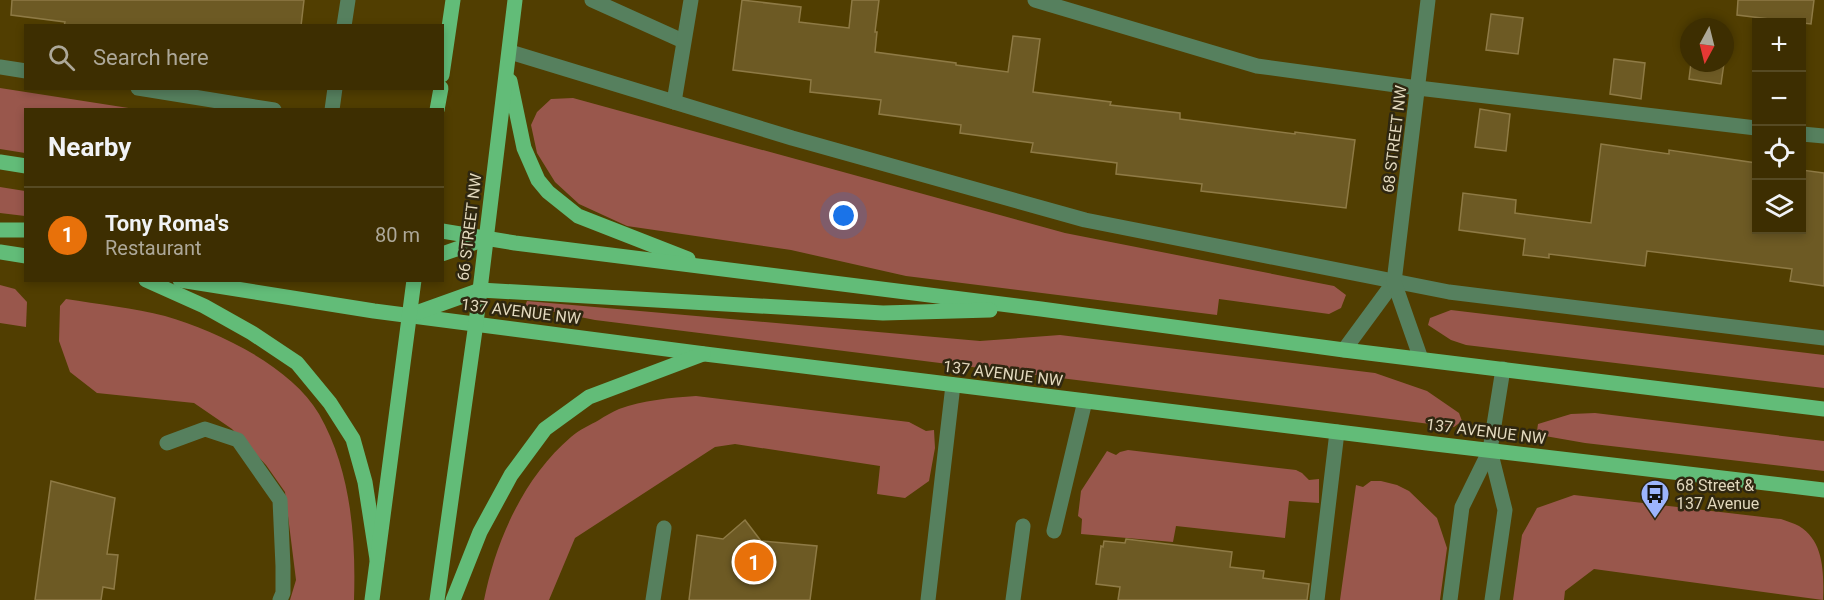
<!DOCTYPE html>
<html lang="en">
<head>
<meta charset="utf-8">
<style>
  body { margin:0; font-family:Roboto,sans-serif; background:#44360b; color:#f1f3f6 }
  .controls { position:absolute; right:18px; top:18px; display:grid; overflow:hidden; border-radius:0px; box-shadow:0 3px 9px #0003 }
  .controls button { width:54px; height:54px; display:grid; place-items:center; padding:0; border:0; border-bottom:2px solid #564a23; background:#3d2e01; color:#f1f3f6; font:30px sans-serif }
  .compass { position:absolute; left:1680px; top:18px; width:54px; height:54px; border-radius:50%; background:#3d2e01; box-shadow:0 3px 9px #0003; rotate:187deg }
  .you { position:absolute; left:844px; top:216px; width:21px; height:21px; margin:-15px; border:4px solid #fff; border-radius:50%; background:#1a73e8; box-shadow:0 0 0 9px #1a73e833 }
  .badge { display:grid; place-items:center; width:39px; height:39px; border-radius:50%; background:#9cb4fd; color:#fff; font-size:20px; font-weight:700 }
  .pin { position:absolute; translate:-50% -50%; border:3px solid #fff; box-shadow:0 2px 6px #0006 }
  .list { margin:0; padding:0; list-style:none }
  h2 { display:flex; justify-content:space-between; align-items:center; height:78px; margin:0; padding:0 24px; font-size:26px }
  h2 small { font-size:20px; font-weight:400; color:#ada899 }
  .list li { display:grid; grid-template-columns:39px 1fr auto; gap:18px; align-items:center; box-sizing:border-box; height:96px; padding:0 24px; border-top:2px solid #564a23 }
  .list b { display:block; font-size:22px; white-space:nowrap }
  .list p { margin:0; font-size:20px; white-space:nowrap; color:#ada899 }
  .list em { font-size:20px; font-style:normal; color:#ada899 }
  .icon { flex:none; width:33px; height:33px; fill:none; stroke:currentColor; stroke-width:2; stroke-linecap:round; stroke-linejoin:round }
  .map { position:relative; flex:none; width:1824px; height:600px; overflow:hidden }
  .search { position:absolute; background:#3d2e01; box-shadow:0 3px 9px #0003; left:24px; top:24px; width:420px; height:66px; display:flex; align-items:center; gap:15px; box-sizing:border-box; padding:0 21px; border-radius:0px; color:#ada899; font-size:22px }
  .panel { position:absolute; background:#3d2e01; box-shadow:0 3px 9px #0003; left:24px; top:108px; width:420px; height:174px; border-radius:0px }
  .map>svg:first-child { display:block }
  .green { fill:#99574c }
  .building { fill:#6d5a24; stroke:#8e7a45; stroke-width:1.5 }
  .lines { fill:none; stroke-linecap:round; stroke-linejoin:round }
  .minor { stroke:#56805e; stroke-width:15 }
  .major { stroke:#62bc78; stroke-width:15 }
  .labels { text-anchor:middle; stroke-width:5; stroke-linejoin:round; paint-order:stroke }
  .street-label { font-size:16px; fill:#e2d8bd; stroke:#2f2710 }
  .poi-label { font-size:16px; fill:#e2d8bd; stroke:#2f2710; text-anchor:start }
</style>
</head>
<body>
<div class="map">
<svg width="1824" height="600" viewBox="0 0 1824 600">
  <rect width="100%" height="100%" fill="#513e01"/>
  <g class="green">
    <path d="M 0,88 L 135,109 L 26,110 L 25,153 L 0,149 Z"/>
    <path d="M 573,98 L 1065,233 L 1334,286 L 1346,295 L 1341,308 L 1329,314 L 1219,299 L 1217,315 L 906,276 L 791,250 L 627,226 L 579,204 L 555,182 L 537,153 L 531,125 L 537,112 L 551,99 Z"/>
    <path d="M 0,187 L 25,191 L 25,216 L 0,213 Z"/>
    <path d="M 0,285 L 15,289 L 27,302 L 26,327 L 0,323 Z"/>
    <path d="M 66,299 C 97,304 135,308 165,316 C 217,331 291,366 319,414 C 351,470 356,537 354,600 L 290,600 L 296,580 L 285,492 L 266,465 L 232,429 L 194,403 L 97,393 L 70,372 L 59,341 L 60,306 Z"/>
    <path d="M 527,301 L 980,341 L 1060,335 L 1375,373 L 1427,391 L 1459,413 L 1462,421 L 1454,427 L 595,320 L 525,306 Z"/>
    <path d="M 1451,310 L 1824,355 L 1824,388 L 1466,345 L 1451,340 L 1428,325 L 1430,318 Z"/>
    <path d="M 696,396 L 909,422 L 926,431 L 934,430 L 935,448 L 929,481 L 905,498 L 877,494 L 880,466 L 735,444 L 715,447 L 575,538 L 549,600 L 484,600 C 496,540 524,477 571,437 C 579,430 590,425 599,420 C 605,416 612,412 619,409 C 643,400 670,398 696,396 Z"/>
    <path d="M 1595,413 L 1824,441 L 1824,471 L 1585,443 L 1545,436 L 1537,431 L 1538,424 L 1571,414 Z"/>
    <path d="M 1128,450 L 1296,470 L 1302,473 L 1309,480 L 1319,479 L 1319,503 L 1289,501 L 1285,538 L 1176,526 L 1173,542 L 1081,534 L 1082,519 L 1078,516 L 1081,491 L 1107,451 L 1116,455 L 1120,452 Z"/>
    <path d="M 1371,481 L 1381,481 L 1397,485 L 1409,491 L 1437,518 L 1447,548 L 1440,600 L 1340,600 L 1356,485 L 1363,487 Z"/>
    <path d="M 1574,495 L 1781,519 C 1786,521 1794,523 1799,526 C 1824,541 1824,573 1823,600 L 1594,569 L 1565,591 L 1564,600 L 1513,600 L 1522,535 L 1537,508 Z"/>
  </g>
  <g class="building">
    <path d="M 12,0 L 304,0 L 301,26 L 64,26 L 65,22 L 11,15 Z"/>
    <path d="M 742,0 L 801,7 L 799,22 L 849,28 L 852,0 L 879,0 L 875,32 L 877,32 L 875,52 L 956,63 L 956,65 L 1008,72 L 1013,36 L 1040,39 L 1033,92 L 1111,102 L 1110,105 L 1180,113 L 1180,119 L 1295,134 L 1295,132 L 1355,140 L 1346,208 L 1201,191 L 1202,184 L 1116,174 L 1117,163 L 1031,152 L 1033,143 L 960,133 L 961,125 L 879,114 L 881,100 L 810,92 L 811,80 L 733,70 Z"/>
    <path d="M 1738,0 L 1814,0 L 1811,24 L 1737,15 Z"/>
    <path d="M 1491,14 L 1523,18 L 1518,54 L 1486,50 Z"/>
    <path d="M 1614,59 L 1645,63 L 1641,99 L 1610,94 Z"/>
    <path d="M 1691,63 L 1724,63 L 1721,84 L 1689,79 Z"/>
    <path d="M 1480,109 L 1510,114 L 1506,151 L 1475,147 Z"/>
    <path d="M 1601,144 L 1669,154 L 1669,150 L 1756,163 L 1756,230 L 1775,230 L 1802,233 L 1802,170 L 1824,173 L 1824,286 L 1790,281 L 1792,269 L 1647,251 L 1645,266 L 1549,254 L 1549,258 L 1523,255 L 1525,239 L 1459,230 L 1463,193 L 1516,200 L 1515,213 L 1591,223 Z"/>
    <path d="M 51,481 L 115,498 L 107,554 L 118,555 L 114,589 L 103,587 L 101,600 L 35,600 Z"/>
    <path d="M 745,520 L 761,541 L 817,546 L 810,600 L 689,600 L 697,535 L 723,539 Z"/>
    <path d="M 1126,539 L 1232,552 L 1230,567 L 1264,571 L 1263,578 L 1309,584 L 1307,600 L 1118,600 L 1120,587 L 1096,584 L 1101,546 L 1103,547 L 1104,541 L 1125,543 Z"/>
  </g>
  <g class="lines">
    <g class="minor">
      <path d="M 592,0 L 683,41"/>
      <path d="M 1035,0 L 1257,66 L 1418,88 L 1756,128"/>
      <path d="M 344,26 L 348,0"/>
      <path d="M 510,52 L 792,138 L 1085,220 L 1449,292 L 1824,338"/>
      <path d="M 0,67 L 26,71"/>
      <path d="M 138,88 L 274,110"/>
      <path d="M 674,102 L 691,0"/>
      <path d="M 332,110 L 335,88"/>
      <path d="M 1802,134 L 1824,136"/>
      <path d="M 1344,350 L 1394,282"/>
      <path d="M 1421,359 L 1394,282 L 1428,0"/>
      <path d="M 167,443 L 205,429 L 238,440 L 280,500 L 283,566 L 283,593 L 280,600"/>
      <path d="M 1490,450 L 1505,510 L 1492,600"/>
      <path d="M 1054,531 L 1085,401"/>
      <path d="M 653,600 L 664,528"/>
      <path d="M 928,600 L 953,385"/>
      <path d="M 1013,600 L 1023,526"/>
      <path d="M 1317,600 L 1337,432"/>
      <path d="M 1450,600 L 1462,507 L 1490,450 L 1503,369"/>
    </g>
    <g class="major">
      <path d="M 442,75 L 453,0"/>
      <path d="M 510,81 L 524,148 L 538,180 L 548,192 L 578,216 L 688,259"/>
      <path d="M 437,110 L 441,88"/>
      <path d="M 0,162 L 26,166"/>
      <path d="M 0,230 L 26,230"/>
      <path d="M 442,231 L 515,243 L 1041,309 L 1344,350 L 1824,409"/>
      <path d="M 0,252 L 26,256"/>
      <path d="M 442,254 L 485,239"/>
      <path d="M 146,280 L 204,306 L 252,333 L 297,363 L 330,403 L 353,439 L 365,482 L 377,559"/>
      <path d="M 180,280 L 374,311 L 705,354 L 1427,443 L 1824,490"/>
      <path d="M 413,314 L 480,290 L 883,313 L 990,310"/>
      <path d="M 372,600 L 414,280"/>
      <path d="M 437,600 L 476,323 L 515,0"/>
      <path d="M 453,600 L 480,532 L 511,475 L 545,429 L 589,397 L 703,354"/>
    </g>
  </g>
  <defs>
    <g id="bus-pin" transform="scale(1.5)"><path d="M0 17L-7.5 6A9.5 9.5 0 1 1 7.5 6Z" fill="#9cb4fd" stroke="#2f2710"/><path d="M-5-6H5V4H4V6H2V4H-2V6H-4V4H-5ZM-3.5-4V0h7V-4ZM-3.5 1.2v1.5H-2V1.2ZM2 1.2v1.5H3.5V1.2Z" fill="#111"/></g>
  </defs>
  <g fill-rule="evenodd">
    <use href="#bus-pin" x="1655" y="494"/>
  </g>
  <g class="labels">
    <g class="street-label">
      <text transform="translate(1394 139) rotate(-83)" y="6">68 STREET NW</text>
      <text transform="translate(469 227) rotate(-83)" y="6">66 STREET NW</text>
      <text transform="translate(521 311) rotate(7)" y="6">137 AVENUE NW</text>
      <text transform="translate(1003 373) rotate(7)" y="6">137 AVENUE NW</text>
      <text transform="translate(1486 431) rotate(7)" y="6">137 AVENUE NW</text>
    </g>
    <g class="poi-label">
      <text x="1676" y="491">68 Street &amp;<tspan x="1676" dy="18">137 Avenue</tspan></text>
    </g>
  </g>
</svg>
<div class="controls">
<button>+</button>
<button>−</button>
<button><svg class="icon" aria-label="locate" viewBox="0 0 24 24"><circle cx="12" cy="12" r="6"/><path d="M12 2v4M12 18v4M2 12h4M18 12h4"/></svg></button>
<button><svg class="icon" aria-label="layers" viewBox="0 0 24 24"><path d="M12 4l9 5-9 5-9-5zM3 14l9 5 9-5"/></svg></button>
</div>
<svg class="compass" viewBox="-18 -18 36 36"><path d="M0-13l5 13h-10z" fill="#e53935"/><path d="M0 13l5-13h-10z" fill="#ada899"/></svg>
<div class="you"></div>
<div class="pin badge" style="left:754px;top:562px;background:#e8710a">1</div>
<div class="search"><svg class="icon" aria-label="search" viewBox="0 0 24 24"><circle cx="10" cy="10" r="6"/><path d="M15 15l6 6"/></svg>Search here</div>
<section class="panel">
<h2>Nearby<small></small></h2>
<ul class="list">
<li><span class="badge" style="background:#e8710a">1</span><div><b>Tony Roma's</b><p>Restaurant</p></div><em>80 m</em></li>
</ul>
</section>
</div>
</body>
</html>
